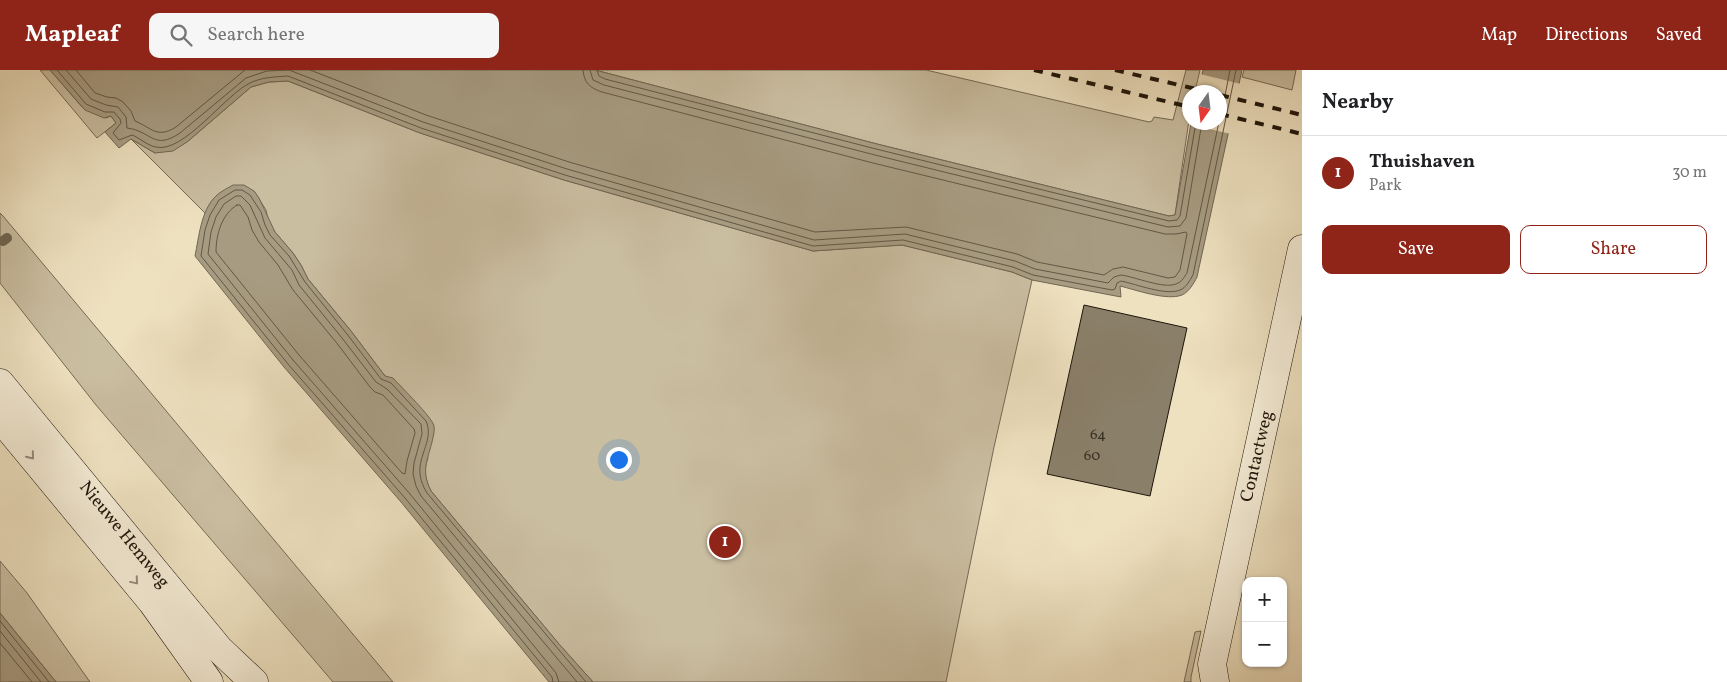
<!DOCTYPE html>
<html lang="en">
<head>
<meta charset="utf-8">
<style>
  body { margin:0; font-family:Vollkorn,serif; background:#f6f6f6; color:#202124 }
  .controls { position:absolute; right:15px; bottom:15px; display:grid; overflow:hidden; border-radius:10px; box-shadow:0 1px 4px #0004 }
  .controls button { width:45px; height:45px; display:grid; place-items:center; padding:0; border:0; border-bottom:1px solid #e0e0e0; background:#fff; color:#202124; font:25px sans-serif }
  .compass { position:absolute; left:1182px; top:15px; width:45px; height:45px; border-radius:50%; background:#fff; box-shadow:0 1px 4px #0004; rotate:194deg }
  .you { position:absolute; left:618px; top:389px; width:18px; height:18px; margin:-12px; border:4px solid #fff; border-radius:50%; background:#1a73e8; box-shadow:0 0 0 8px #1a73e833 }
  .badge { display:grid; place-items:center; width:32px; height:32px; border-radius:50%; background:#8f2418; color:#fff; font-size:16px; font-weight:700 }
  .pin { position:absolute; translate:-50% -50%; border:2px solid #fff; box-shadow:0 1px 5px #0006 }
  .list { margin:0; padding:0; list-style:none }
  h2 { display:flex; justify-content:space-between; align-items:center; height:65px; margin:0; padding:0 20px; font-size:21px }
  h2 small { font-size:16px; font-weight:400; color:#757577 }
  .list li { display:grid; grid-template-columns:32px 1fr auto; gap:15px; align-items:center; box-sizing:border-box; height:75px; padding:0 20px; border-top:1px solid #e0e0e0 }
  .list b { display:block; font-size:19px; white-space:nowrap }
  .list p { margin:0; font-size:16px; white-space:nowrap; color:#757577 }
  .list em { font-size:16px; font-style:normal; color:#757577 }
  .actions { display:flex; gap:10px; padding:15px 20px }
  .actions a { flex:1; padding:11px 0; border:1px solid #8f2418; border-radius:10px; text-align:center; font-size:18px; color:#8f2418 }
  .actions .main { background:#8f2418; color:#fff }
  .icon { flex:none; width:28px; height:28px; fill:none; stroke:currentColor; stroke-width:2; stroke-linecap:round; stroke-linejoin:round }
  .map { position:relative; flex:none; width:1302px; height:612px; overflow:hidden }
  header { display:flex; align-items:center; gap:30px; box-sizing:border-box; height:70px; padding:0 25px; background:#8f2418; color:#fff }
  header strong { font-size:24px }
  nav { display:flex; gap:28px; margin-inline-start:auto; font-size:18px }
  .search { width:350px; height:45px; background:#f6f6f6; display:flex; align-items:center; gap:12px; box-sizing:border-box; padding:0 18px; border-radius:10px; color:#757577; font-size:19px }
  main { display:flex }
  aside { flex:1; background:#fff }
  .map>svg:first-child { display:block }
  .green { fill:#cabea1; stroke:#746a56 }
  .water { fill:#a79c82; stroke:#706652 }
  .pier { fill:#eee1c0 }
  .lines { fill:none; stroke-linecap:round; stroke-linejoin:round }
  .shore { stroke:#625846; stroke-width:1 }
  .stream { stroke:#706652; stroke-width:10 }
  .building { fill:#8a7f69; stroke:#1d150b }
  .secondary-casing { stroke:#1d150b; stroke-width:29 }
  .secondary { stroke:#f4ecd6; stroke-width:28 }
  .rail { stroke:#1d150b; stroke-width:4; stroke-dasharray:9 9; stroke-linecap:butt }
  .oneway { stroke:#938b7b }
  .labels { text-anchor:middle; stroke-width:5; stroke-linejoin:round; paint-order:stroke }
  .number-label { font-size:15px; fill:#383022 }
  .street-label { font-size:18px; fill:#1d150b; stroke:#f4ecd6 }
</style>
</head>
<body>
<header>
<strong>Mapleaf</strong>
<div class="search"><svg class="icon" aria-label="search" viewBox="0 0 24 24"><circle cx="10" cy="10" r="6"/><path d="M15 15l6 6"/></svg>Search here</div>
<nav><a>Map</a><a>Directions</a><a>Saved</a></nav>
</header>
<main>
<div class="map">
<svg width="1302" height="612" viewBox="0 0 1302 612">
  <rect width="100%" height="100%" fill="#eee1c0"/>
  <filter id="stains"><feTurbulence type="fractalNoise" baseFrequency=".004" numOctaves="4"/><feColorMatrix values="0 0 0 0 .2 0 0 0 0 .09 0 0 0 0 .02 0 0 0 .5 -.17"/></filter>
  <radialGradient id="worn" r=".72"><stop offset=".6" stop-color="#630" stop-opacity="0"/><stop offset="1" stop-color="#630" stop-opacity=".3"/></radialGradient>
  <g class="green">
    <path d="M 40,0 L 50,0 L 82,37 L 106,48 L 111,46 L 116,53 L 97,68 Z"/>
    <path d="M 595,0 L 926,0 L 1149,52 L 1152,51 L 1154,47 L 1173,50 L 1186,0 L 1200,0 L 1195,22 L 1190,22 L 1189,50 L 1175,145 L 1169,146 L 877,74 Z"/>
    <path d="M 1244,0 L 1296,0 L 1292,20 L 1242,7 Z"/>
    <path d="M 288,11 L 420,63 L 564,110 L 813,181 L 902,175 L 1012,202 L 1032,210 L 994,377 L 946,612 L 593,612 L 559,574 L 431,421 C 425,409 423,400 428,388 C 420,362 414,315 385,306 L 351,261 L 308,209 L 301,195 L 293,183 L 275,162 L 269,153 L 266,140 L 254,121 L 216,126 L 205,143 L 131,69 L 155,83 L 187,72 L 251,17 L 269,12 Z"/>
    <path d="M 0,143 L 3,146 L 393,612 L 333,612 L 96,335 L 0,213 Z"/>
    <path d="M 0,491 L 27,523 L 90,612 L 56,612 L 0,543 Z"/>
    <path d="M 1201,561 L 1191,607 L 1191,612 L 1184,612 L 1195,562 Z"/>
  </g>
  <g class="water">
    <path d="M 50,0 L 595,0 L 877,74 L 1169,146 L 1175,145 L 1191,53 L 1220,52 L 1220,22 L 1198,22 L 1203,0 L 1242,0 L 1197,207 C 1194,213 1189,222 1182,225 C 1167,231 1136,220 1120,216 L 1121,227 L 1032,210 L 1012,202 L 902,175 L 813,181 L 564,110 L 420,63 L 288,11 L 269,12 L 251,17 L 187,72 L 173,81 L 155,83 L 131,69 L 119,78 L 105,62 L 116,53 L 111,46 L 104,48 L 85,40 Z"/>
    <path d="M 233,115 L 244,115 L 254,121 L 259,128 L 275,162 L 293,183 L 301,195 L 308,209 L 351,261 L 385,306 L 393,308 C 402,318 432,347 434,356 C 435,361 433,367 432,372 C 427,392 421,401 431,421 L 559,574 L 593,612 L 549,612 L 401,432 L 284,297 L 195,186 C 199,167 201,140 216,126 C 221,121 228,118 233,115 Z"/>
    <path d="M 0,543 L 56,612 L 0,612 Z"/>
  </g>
  <path class="pier" d="M 1200,4 L 1241,14 L 1231,64 L 1188,54 L 1190,51 L 1190,52 L 1220,52 L 1220,22 L 1195,22 Z"/>
  <g class="lines">
    <g class="shore">
      <path d="M 57,0 L 86,34 L 105,42 L 114,42 L 120,49 L 121,53 L 113,63 L 119,70 L 132,65 C 140,68 148,76 156,77 C 183,84 226,24 250,13 C 262,7 275,7 288,6 L 421,58 L 565,105 L 813,176 L 903,170 L 1013,197 L 1033,205 L 1112,220 L 1115,219 L 1117,213 L 1121,211 C 1136,214 1166,226 1180,220 C 1186,218 1190,210 1193,205 L 1236,0"/>
      <path d="M 66,0 L 91,29 L 106,35 L 118,37 L 126,47 L 127,58 C 152,61 153,81 180,63 L 246,8 L 267,1 L 289,0 L 423,52 L 567,99 L 814,170 L 905,164 L 1015,191 L 1035,199 L 1108,213 L 1114,207 L 1121,205 C 1136,207 1163,219 1176,214 C 1182,212 1184,207 1187,203 L 1219,52"/>
      <path d="M 76,0 L 95,23 L 107,27 L 116,28 L 123,32 L 131,41 L 135,51 C 152,58 157,69 176,57 L 245,0"/>
      <path d="M 310,0 L 426,45 L 569,92 L 815,162 L 906,157 L 1017,184 L 1037,192 L 1104,205 L 1113,199 L 1123,197 L 1168,208 L 1175,207 L 1180,200 L 1187,164 L 1186,162 L 1176,164 L 1165,164 L 873,93 L 602,22 C 590,18 584,13 583,0"/>
      <path d="M 590,0 L 593,10 L 604,15 L 875,85 L 1168,157 L 1180,156 L 1186,148 L 1202,52"/>
      <path d="M 597,0 L 599,6 L 605,9 L 876,79 L 1169,151 L 1177,150 L 1180,146 L 1196,52"/>
      <path d="M 1220,51 L 1230,0"/>
      <path d="M 237,135 L 240,135 L 248,147 L 252,160 L 259,172 L 278,195 L 293,220 L 336,272 L 370,317 L 375,322 L 383,325 L 414,359 L 415,363 L 407,391 L 405,404 L 402,403 L 299,285 L 216,182 C 216,164 222,144 237,135 Z"/>
      <path d="M 0,551 L 49,612"/>
      <path d="M 0,561 L 41,612"/>
      <path d="M 0,573 L 32,612"/>
      <path d="M 553,612 L 552,607 L 405,428 L 288,294 L 201,186 L 205,160 L 210,145 L 219,130 L 235,120 L 242,120 L 250,125 L 261,142 L 265,155 L 270,165 L 289,186 L 305,212 L 347,264 L 381,309 L 391,313 L 426,351 C 433,367 422,380 420,397 C 419,406 422,415 427,423 L 586,612"/>
      <path d="M 559,612 L 556,603 L 410,424 L 293,290 L 208,184 L 211,162 L 216,147 L 224,134 L 236,126 L 241,126 L 250,135 L 265,168 L 292,200 L 299,215 L 342,268 L 376,312 L 387,319 L 421,354 L 422,364 L 414,393 L 413,404 L 416,416 L 421,426 L 577,612"/>
    </g>
    <path class="stream" d="M 3,171 L 7,168"/>
  </g>
  <path class="building" d="M 1084,235 L 1187,258 L 1150,426 L 1047,404 Z"/>
  <g class="lines">
    <g class="secondary-casing">
      <g id="secondary">
        <path d="M 0,313 L 219,579 L 254,612"/>
        <path d="M 0,348 L 152,532 L 209,612"/>
        <path d="M 1215,612 L 1212,594 L 1302,179"/>
      </g>
    </g>
    <use href="#secondary" class="secondary"/>
    <g class="rail">
      <path d="M 1034,0 L 1190,37"/>
      <path d="M 1115,0 L 1209,22"/>
      <path d="M 1220,25 L 1302,45"/>
      <path d="M 1220,44 L 1302,64"/>
    </g>
  </g>
  <defs><path id="oneway-chevron" d="M-2-3.5L2.5 0L-2 3.5" fill="none" stroke-width="1.6" stroke-linecap="round" stroke-linejoin="round" transform="scale(1.25)"/></defs>
  <g class="oneway">
    <use href="#oneway-chevron" transform="translate(31 386) rotate(51)"/>
    <use href="#oneway-chevron" transform="translate(135 511) rotate(50)"/>
  </g>
  <g class="labels">
    <g class="number-label">
      <text x="1098" y="369">64</text>
      <text x="1092" y="390">60</text>
    </g>
    <g class="street-label">
      <text transform="translate(1256 386) rotate(-77)" y="6">Contactweg</text>
      <text transform="translate(125 464) rotate(51)" y="6">Nieuwe Hemweg</text>
    </g>
  </g>
  <rect width="100%" height="100%" filter="url(#stains)"/>
  <rect width="100%" height="100%" fill="url(#worn)"/>
</svg>
<div class="controls">
<button>+</button>
<button>−</button>
</div>
<svg class="compass" viewBox="-18 -18 36 36"><path d="M0-13l5 13h-10z" fill="#e53935"/><path d="M0 13l5-13h-10z" fill="#757577"/></svg>
<div class="you"></div>
<div class="pin badge" style="left:725px;top:472px">1</div>
</div>
<aside>
<h2>Nearby<small></small></h2>
<ul class="list">
<li><span class="badge">1</span><div><b>Thuishaven</b><p>Park</p></div><em>30 m</em></li>
</ul>
<div class="actions"><a class="main">Save</a><a>Share</a></div>
</aside>
</main>
</body>
</html>
